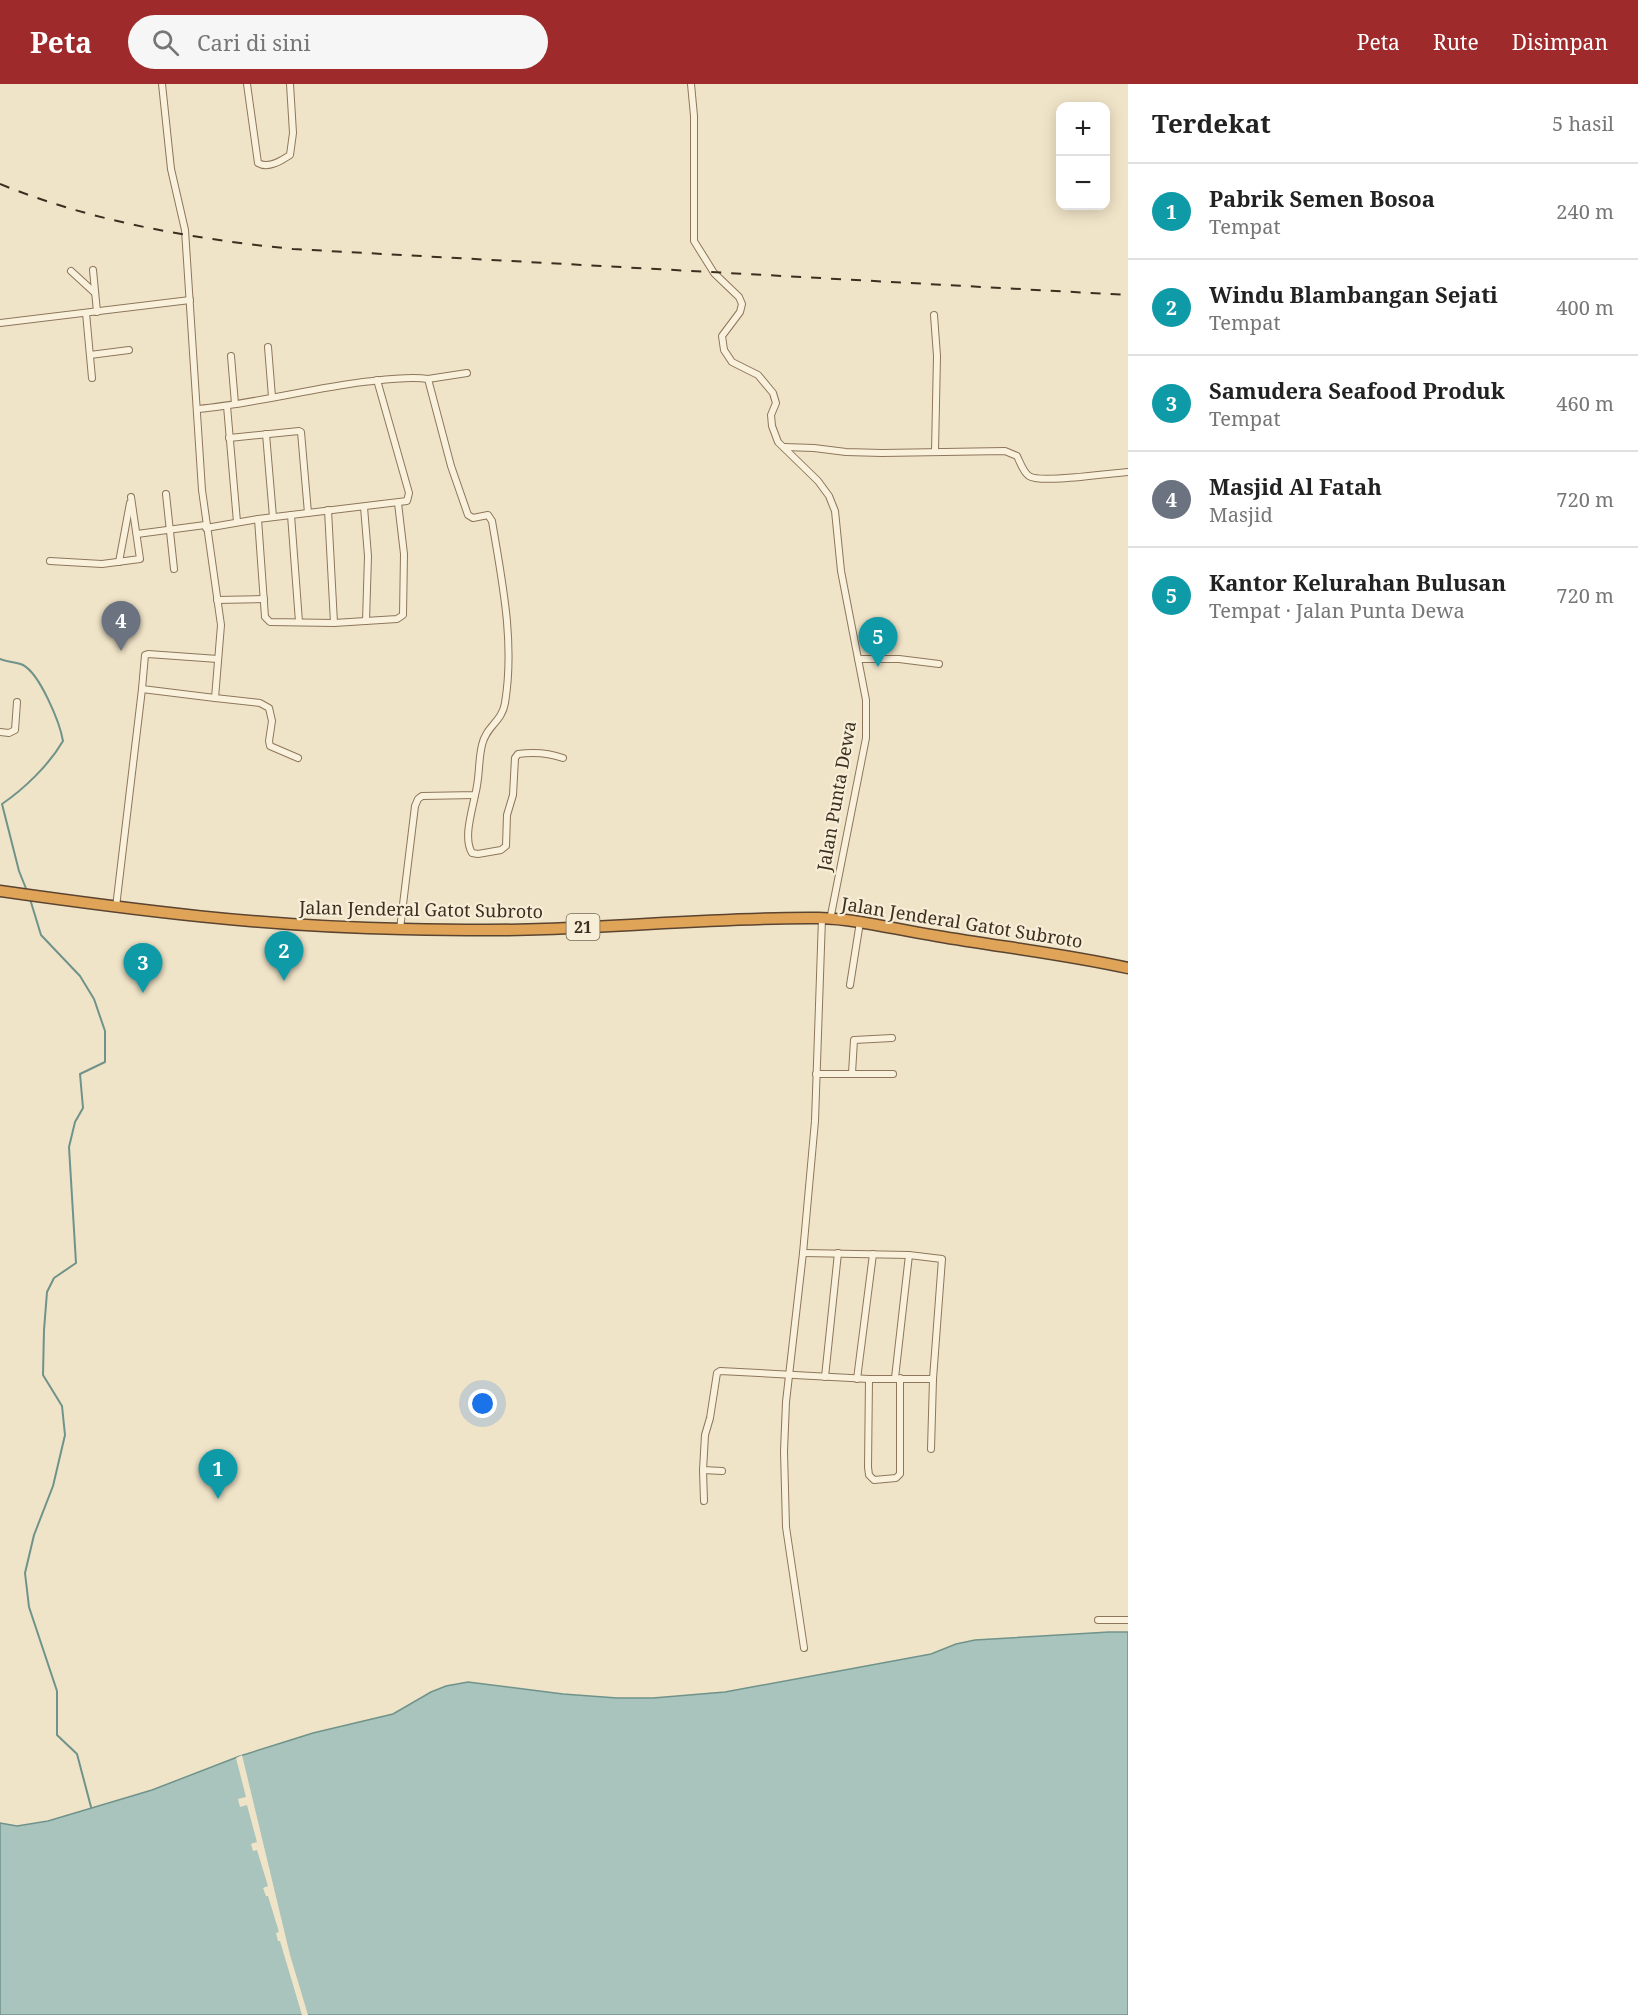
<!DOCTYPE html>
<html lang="id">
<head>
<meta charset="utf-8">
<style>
  body { margin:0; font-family:"Noto Serif",serif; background:#f6f6f6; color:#222 }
  .controls { position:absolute; right:18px; top:18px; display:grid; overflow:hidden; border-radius:12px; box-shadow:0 3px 15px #0003 }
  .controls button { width:54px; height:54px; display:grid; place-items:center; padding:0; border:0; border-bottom:2px solid #e0e0e0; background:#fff; color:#222; font:30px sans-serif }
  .you { position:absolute; left:483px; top:1320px; width:21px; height:21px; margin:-15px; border:4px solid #fff; border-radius:50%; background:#1a73e8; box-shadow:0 0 0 9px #1a73e833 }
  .badge { display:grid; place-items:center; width:39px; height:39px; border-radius:50%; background:#9e2a2b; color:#fff; font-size:20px; font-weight:700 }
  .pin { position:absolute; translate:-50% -50px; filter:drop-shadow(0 2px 3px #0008) }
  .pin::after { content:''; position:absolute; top:32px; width:21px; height:18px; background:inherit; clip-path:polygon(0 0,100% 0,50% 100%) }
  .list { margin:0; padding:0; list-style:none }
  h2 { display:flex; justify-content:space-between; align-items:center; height:78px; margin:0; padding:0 24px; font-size:26px }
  h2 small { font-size:20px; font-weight:400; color:#767676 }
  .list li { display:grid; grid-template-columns:39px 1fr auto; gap:18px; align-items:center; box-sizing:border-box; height:96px; padding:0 24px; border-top:2px solid #e0e0e0 }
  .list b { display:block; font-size:22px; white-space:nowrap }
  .list p { margin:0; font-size:20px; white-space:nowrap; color:#767676 }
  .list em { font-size:20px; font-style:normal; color:#767676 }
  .icon { flex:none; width:33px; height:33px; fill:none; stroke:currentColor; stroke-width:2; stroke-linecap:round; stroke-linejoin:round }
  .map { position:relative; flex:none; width:1128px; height:1931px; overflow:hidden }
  header { display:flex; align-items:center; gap:36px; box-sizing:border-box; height:84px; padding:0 30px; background:#9e2a2b; color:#fff }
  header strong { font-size:28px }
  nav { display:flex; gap:33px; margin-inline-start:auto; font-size:21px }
  .search { width:420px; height:54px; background:#f6f6f6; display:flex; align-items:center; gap:15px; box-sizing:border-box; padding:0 21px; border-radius:33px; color:#767676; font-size:22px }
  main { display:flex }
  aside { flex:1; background:#fff }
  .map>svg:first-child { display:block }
  .water { fill:#a9c4bc; stroke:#6f938a; stroke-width:1.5 }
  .pier { fill:#f0e4c8 }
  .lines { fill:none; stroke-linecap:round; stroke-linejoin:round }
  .stream { stroke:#6f938a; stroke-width:2 }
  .street-casing { stroke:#8d765c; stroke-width:8 }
  .highway-casing { stroke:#5b4430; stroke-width:13 }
  .street { stroke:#faf1dc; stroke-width:6 }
  .highway { stroke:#e0a458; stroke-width:10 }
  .rail { stroke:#3d2e20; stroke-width:2; stroke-dasharray:10 10; stroke-linecap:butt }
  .labels { text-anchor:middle; stroke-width:4.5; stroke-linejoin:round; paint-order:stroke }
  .shield { fill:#f7eed8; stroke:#756857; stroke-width:1.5 }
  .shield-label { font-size:16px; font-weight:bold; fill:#3d2e20 }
  .street-label { font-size:18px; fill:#3d2e20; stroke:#f7eed8 }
</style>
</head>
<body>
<header>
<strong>Peta</strong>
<div class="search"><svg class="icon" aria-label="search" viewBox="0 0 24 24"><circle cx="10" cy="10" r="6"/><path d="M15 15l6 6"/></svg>Cari di sini</div>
<nav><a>Peta</a><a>Rute</a><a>Disimpan</a></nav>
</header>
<main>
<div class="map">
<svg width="1128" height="1931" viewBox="0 0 1128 1931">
  <rect width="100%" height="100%" fill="#f0e4c8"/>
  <path class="water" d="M 1109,1548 L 1128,1548 L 1128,1931 L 0,1931 L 0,1739 L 17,1742 L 48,1737 L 152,1706 L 240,1672 L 278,1660 L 313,1649 L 393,1630 L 431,1608 L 446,1602 L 468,1598 L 563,1610 L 617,1614 L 653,1614 L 725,1608 L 931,1570 L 956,1560 L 975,1556 Z"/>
  <path class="pier" d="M 242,1671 L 290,1871 L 308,1931 L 302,1931 L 280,1857 L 278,1857 L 276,1849 L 279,1848 L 268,1812 L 266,1812 L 263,1804 L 268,1802 L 257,1766 L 253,1767 L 251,1760 L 257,1758 L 247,1721 L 240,1723 L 238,1715 L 246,1713 L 236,1674 Z"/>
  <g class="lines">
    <g class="stream">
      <path d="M 0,575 C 7,578 17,578 23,581 C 40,590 60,639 63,657 C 49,681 24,705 2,720 L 19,787 L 27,807"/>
      <path d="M 30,815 L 41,851 L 80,892 L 94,915 L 105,947 L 105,978 L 80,990 L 83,1024 L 75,1038 L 69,1063 L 76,1179 L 54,1194 L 47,1208 L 44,1246 L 43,1291 L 62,1322 L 65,1351 L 53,1402 L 34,1451 L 25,1489 L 29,1523 L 57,1607 L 57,1651 L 77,1670 L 91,1723"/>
    </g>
    <g class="street-casing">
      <g id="street">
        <path d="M 247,0 L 258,79 C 268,85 281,77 290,71 L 293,49 L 290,0"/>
        <path d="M 691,0 L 694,32 L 694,157 L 714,189 L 739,213 L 742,220 L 740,228 L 722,252 L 724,266 L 732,278 L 758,291 L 773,309 L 776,319 L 771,331 L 772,342 L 778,358 L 818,397 L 829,412 L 835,427 L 841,487 L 866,616 L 866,654 L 830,836"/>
        <path d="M 93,186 L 97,228"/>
        <path d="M 71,187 L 95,209"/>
        <path d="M 86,229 L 92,294"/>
        <path d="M 934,231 L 937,272 L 935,367"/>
        <path d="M 0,239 L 190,216"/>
        <path d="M 268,263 L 272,313"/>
        <path d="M 90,271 L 129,266"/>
        <path d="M 231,272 L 235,320"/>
        <path d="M 428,295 L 467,289"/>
        <path d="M 227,322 L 237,438"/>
        <path d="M 198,325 C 253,320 308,305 363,298 C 383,296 408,292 428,295 L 451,382 L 468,431 L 473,434 L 488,431 L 492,437 C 502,497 515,558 505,619 C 502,638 486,642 482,661 C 478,677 480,694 475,711 L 422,712 L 418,715 L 415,722 L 400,845"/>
        <path d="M 266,350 L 273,433"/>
        <path d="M 229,354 L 299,347 L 301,348 L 308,429"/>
        <path d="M 784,363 L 814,364 L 846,368 L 882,369 L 1005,367 L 1017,372 C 1020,378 1023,388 1029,392 C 1040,400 1111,389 1128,388"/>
        <path d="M 166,410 L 174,485"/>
        <path d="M 364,423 L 368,472 L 366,537"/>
        <path d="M 328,426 L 334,539"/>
        <path d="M 291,431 L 299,538"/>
        <path d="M 258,435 L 265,533 L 270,538 L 334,539 L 397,535 L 403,531 L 404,470 L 398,419"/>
        <path d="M 206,444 L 258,435 L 407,417 L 409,409 L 377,296"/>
        <path d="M 137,450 L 205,441"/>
        <path d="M 50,477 L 102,480 L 140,475 L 131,413"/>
        <path d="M 119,478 L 130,419"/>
        <path d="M 217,516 L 264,515"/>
        <path d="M 858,575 L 899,575 L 939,580"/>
        <path d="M 142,605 L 145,571 L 148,570 L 218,575"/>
        <path d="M 215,614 L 260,619 L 269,624 L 272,637 L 269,657 L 270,662 L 298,674"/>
        <path d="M 0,648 L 9,649 L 15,646 L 17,618"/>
        <path d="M 475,711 C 472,728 463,754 472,769 L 478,770 L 501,766 L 506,762 L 507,731 L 513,711 L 515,674 L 518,670 C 532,668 549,669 563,674"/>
        <path d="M 116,823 L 142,605 L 215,614 L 221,541 L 202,406 L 185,146 L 171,85 L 162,0"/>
        <path d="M 850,901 L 860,838"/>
        <path d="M 852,989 L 854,956 L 892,954"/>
        <path d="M 816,990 L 893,990"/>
        <path d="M 803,1169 L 909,1171 L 942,1175 L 933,1295 L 931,1365"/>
        <path d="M 825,1293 L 838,1169"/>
        <path d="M 895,1294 L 909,1171"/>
        <path d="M 857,1295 L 873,1170"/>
        <path d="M 869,1295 L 868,1383 L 869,1391 L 874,1396 L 896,1394 L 900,1390 L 900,1294"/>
        <path d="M 703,1386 L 722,1387"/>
        <path d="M 704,1417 L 703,1386 L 705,1351 L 710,1334 L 717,1289 L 720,1287 L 869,1295 L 933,1295"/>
        <path d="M 1098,1536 L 1128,1536"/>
        <path d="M 804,1564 L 786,1443 L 784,1367 L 786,1318 L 803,1169 L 815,1037 L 822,834"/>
      </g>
    </g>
    <g class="highway-casing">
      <path id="highway" d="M 0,807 C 134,826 267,843 403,845 C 450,846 498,847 545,845 C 636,842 727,833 819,834 C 859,835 897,846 937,852 C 1001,863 1065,870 1128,884"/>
    </g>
    <use href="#street" class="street"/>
    <use href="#highway" class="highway"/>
    <path class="rail" d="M 0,100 C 93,138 194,155 293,165 L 1128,211"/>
  </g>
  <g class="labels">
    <rect class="shield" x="566.5" y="830" width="33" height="26" rx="4.5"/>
    <g class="shield-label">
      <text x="583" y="849">21</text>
    </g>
    <g class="street-label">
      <text transform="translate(837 712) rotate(-80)" y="6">Jalan Punta Dewa</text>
      <text transform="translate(421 826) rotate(1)" y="6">Jalan Jenderal Gatot Subroto</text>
      <text transform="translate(962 839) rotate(9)" y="6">Jalan Jenderal Gatot Subroto</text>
    </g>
  </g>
</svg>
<div class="controls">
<button>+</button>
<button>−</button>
</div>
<div class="you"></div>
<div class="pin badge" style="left:218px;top:1415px;background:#0f9aa8">1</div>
<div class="pin badge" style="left:284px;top:897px;background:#0f9aa8">2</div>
<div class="pin badge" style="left:143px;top:909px;background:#0f9aa8">3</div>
<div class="pin badge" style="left:121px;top:567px;background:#6b7280">4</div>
<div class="pin badge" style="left:878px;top:583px;background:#0f9aa8">5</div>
</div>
<aside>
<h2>Terdekat<small>5 hasil</small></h2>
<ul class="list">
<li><span class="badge" style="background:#0f9aa8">1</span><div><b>Pabrik Semen Bosoa</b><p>Tempat</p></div><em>240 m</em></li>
<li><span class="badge" style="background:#0f9aa8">2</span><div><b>Windu Blambangan Sejati</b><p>Tempat</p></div><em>400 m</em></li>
<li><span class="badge" style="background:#0f9aa8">3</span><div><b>Samudera Seafood Produk</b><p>Tempat</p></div><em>460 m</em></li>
<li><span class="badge" style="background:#6b7280">4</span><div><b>Masjid Al Fatah</b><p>Masjid</p></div><em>720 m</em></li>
<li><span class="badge" style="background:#0f9aa8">5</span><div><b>Kantor Kelurahan Bulusan</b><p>Tempat · Jalan Punta Dewa</p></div><em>720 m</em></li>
</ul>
</aside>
</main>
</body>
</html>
